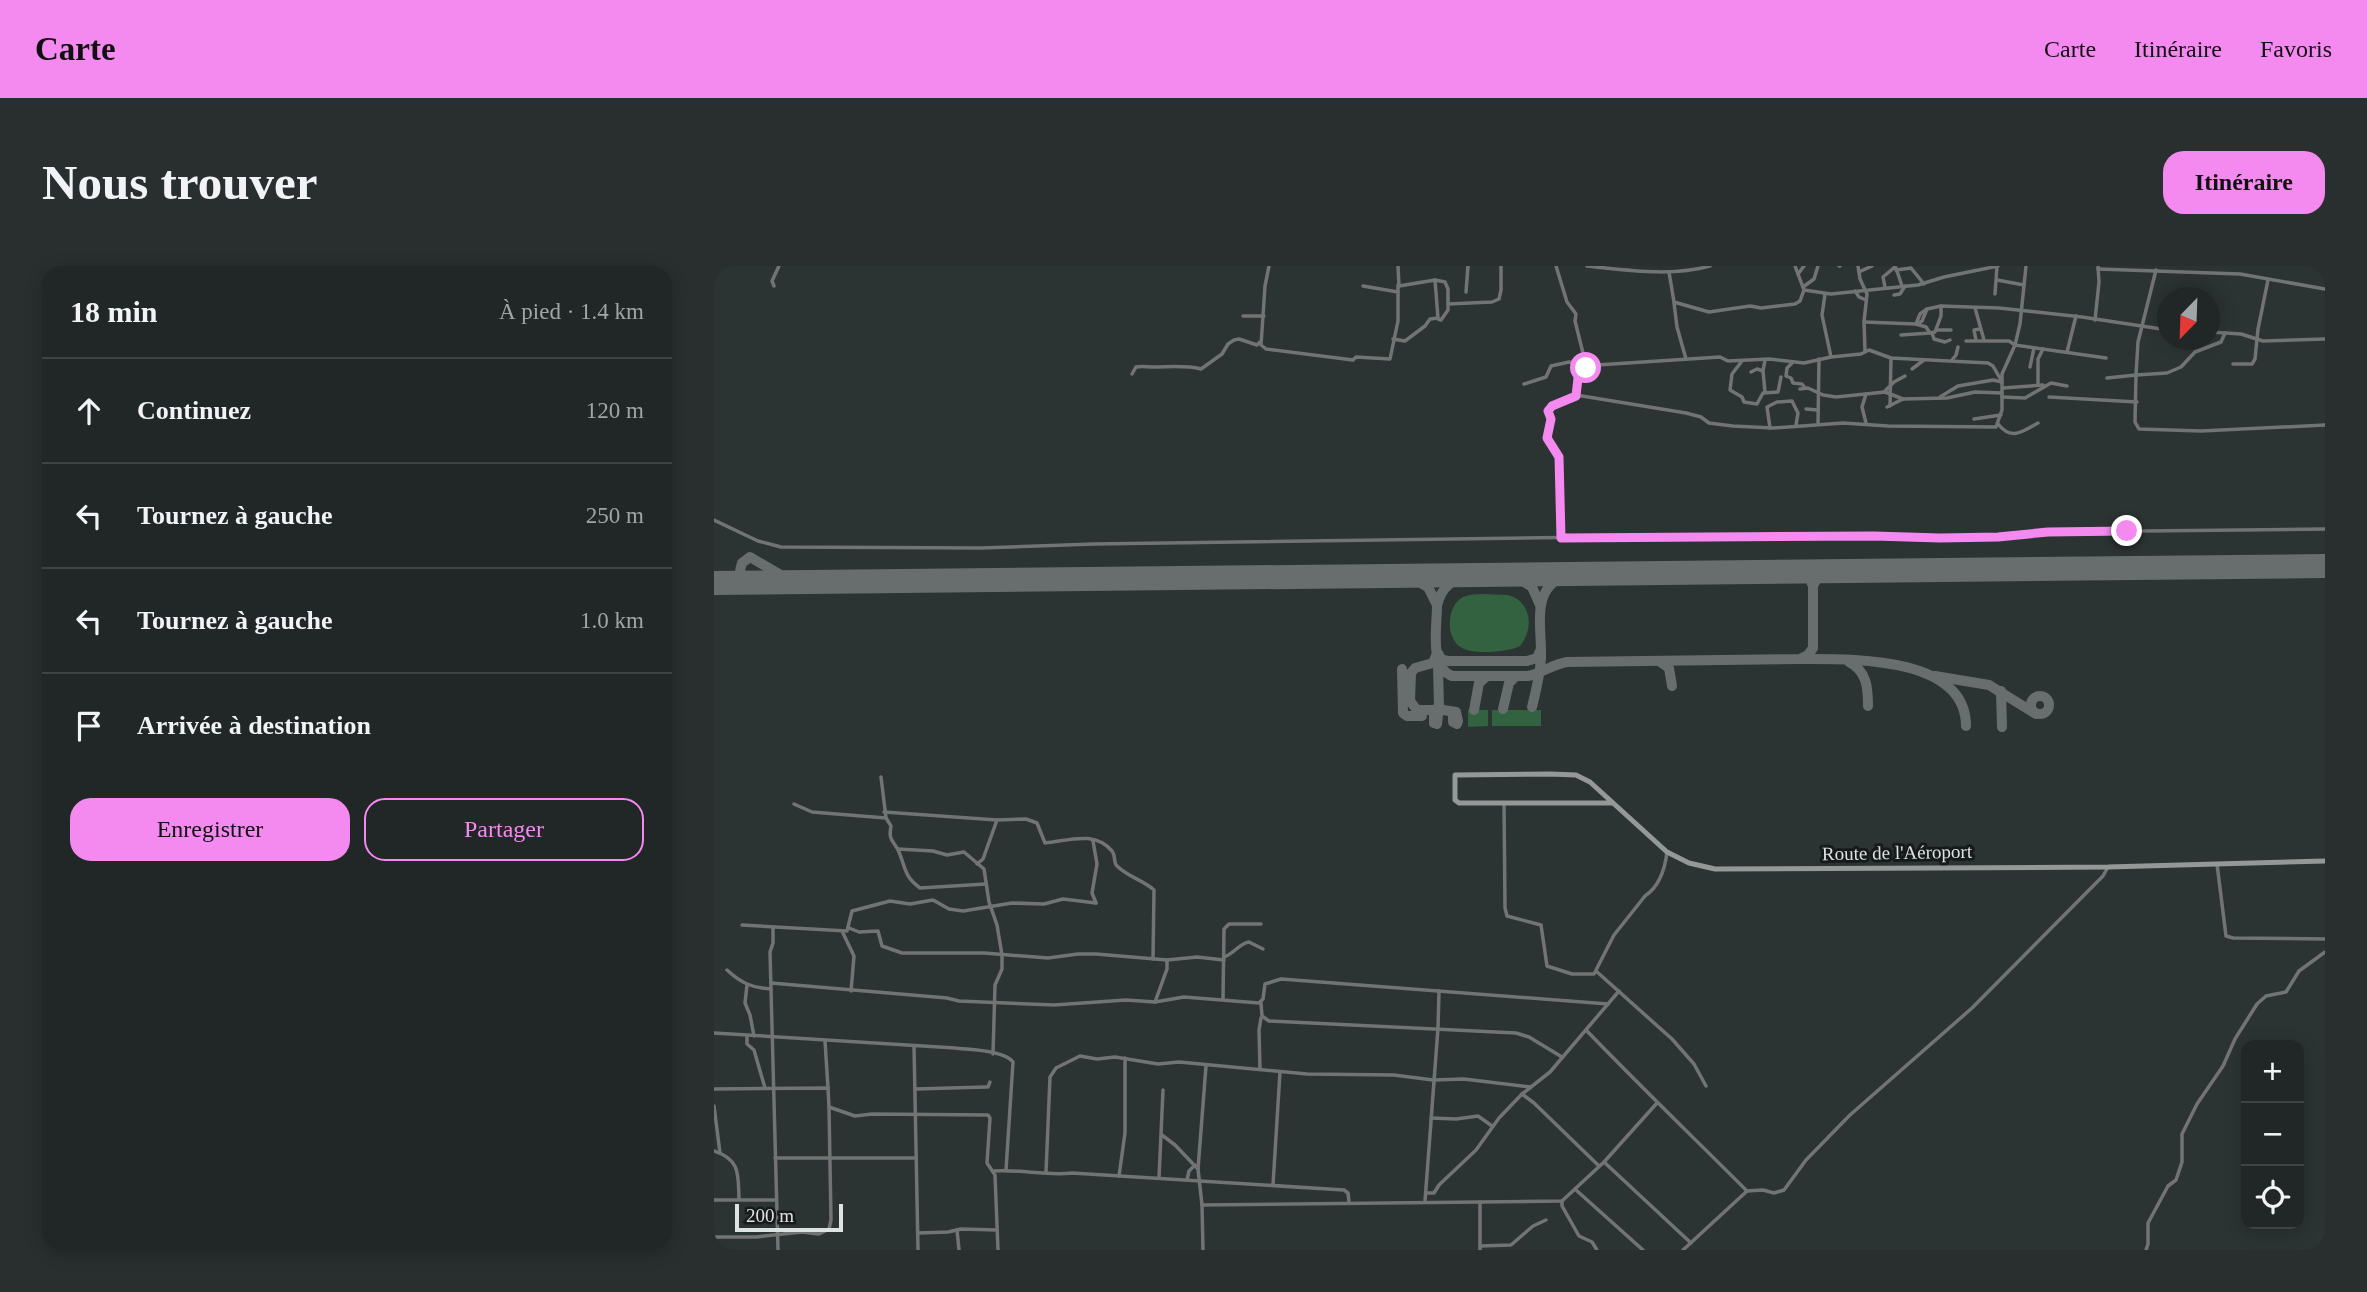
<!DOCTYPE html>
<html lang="fr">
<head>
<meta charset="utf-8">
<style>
  body { margin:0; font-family:"Times New Roman",serif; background:#292e2e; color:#f1f3f6 }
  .controls { position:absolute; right:21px; bottom:21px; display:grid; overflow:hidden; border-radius:14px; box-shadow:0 4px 18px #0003 }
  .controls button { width:63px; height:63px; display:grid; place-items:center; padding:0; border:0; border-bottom:2px solid #3e4343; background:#212626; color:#f1f3f6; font:35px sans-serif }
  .compass { position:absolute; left:1443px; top:21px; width:63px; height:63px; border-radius:50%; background:#212626; box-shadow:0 4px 18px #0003; rotate:203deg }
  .scale { position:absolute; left:21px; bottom:18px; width:108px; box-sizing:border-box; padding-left:7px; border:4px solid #dde2e2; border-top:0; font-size:19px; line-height:24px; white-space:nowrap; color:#dde2e2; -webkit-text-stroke:5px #171a1a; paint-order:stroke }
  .stop { position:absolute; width:21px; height:21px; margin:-16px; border:5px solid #f489ef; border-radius:50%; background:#fff }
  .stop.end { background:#f489ef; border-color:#fff; box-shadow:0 2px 7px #0008 }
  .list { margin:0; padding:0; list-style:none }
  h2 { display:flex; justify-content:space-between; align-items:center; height:91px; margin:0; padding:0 28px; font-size:30px }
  h2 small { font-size:23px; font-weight:400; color:#a2a5a7 }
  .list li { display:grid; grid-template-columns:46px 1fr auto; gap:21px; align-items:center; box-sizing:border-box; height:105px; padding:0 28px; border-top:2px solid #3e4343 }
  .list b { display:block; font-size:26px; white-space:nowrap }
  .list em { font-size:23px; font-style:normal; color:#a2a5a7 }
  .actions { display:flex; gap:14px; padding:21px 28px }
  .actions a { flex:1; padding:16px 0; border:2px solid #f489ef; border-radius:21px; text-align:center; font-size:24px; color:#f489ef }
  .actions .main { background:#f489ef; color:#111 }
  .icon { flex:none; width:38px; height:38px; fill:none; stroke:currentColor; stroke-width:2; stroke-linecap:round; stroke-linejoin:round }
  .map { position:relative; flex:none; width:1611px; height:984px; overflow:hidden; border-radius:21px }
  header { display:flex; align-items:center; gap:42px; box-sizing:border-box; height:98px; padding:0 35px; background:#f489ef; color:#111 }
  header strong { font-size:33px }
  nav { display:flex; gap:38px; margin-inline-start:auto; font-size:24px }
  .intro { display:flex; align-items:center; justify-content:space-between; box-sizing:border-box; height:168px; padding:0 42px }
  h1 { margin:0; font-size:49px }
  .button { padding:18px 32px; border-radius:21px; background:#f489ef; color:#111; font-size:24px; font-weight:700 }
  main { display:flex; gap:42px; padding:0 42px }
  aside { flex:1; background:#212626; border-radius:21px; box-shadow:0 4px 18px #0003 }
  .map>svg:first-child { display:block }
  .green { fill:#32623f }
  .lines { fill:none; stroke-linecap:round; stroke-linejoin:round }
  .taxiway { stroke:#686e6e; stroke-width:10 }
  .runway { stroke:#686e6e; stroke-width:24 }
  .street { stroke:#717473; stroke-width:3.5 }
  .secondary { stroke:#949998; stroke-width:5 }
  .route { stroke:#f489ef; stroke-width:9 }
  .labels { text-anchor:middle; stroke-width:6; stroke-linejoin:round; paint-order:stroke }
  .street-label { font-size:19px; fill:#dde2e2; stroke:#171a1a }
</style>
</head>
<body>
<header>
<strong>Carte</strong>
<nav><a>Carte</a><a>Itinéraire</a><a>Favoris</a></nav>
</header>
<div class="intro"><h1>Nous trouver</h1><a class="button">Itinéraire</a></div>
<main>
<aside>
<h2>18 min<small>À pied · 1.4 km</small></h2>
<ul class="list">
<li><svg class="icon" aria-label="ahead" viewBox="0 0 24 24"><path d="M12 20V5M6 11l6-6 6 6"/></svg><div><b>Continuez</b></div><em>120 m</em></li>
<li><svg class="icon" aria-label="left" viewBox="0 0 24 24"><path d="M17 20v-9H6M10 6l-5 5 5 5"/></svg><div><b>Tournez à gauche</b></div><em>250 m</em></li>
<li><svg class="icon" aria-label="left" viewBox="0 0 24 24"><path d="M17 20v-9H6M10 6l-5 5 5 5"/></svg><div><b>Tournez à gauche</b></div><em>1.0 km</em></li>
<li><svg class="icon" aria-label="arrive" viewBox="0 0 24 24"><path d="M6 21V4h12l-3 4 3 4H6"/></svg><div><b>Arrivée à destination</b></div></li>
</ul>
<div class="actions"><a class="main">Enregistrer</a><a>Partager</a></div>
</aside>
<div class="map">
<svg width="1611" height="984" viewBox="0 0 1611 984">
  <rect width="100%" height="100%" fill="#2c3333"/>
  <g class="green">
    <path d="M 793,329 C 817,334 821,362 806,380 C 796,386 759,389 748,382 C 731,373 732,340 749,331 C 761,326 780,329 793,329 Z"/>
    <path d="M 754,444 L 774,444 L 774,460 L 754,461 Z"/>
    <rect x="778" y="444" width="49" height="16"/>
  </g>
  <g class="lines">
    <g class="taxiway">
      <path d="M 1085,306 L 1096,313 L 1099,320"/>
      <path d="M 758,309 C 739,312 727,321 723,340 C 723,360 715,401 738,410 L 814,410 C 828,407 839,398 853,396 L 1086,393 L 1094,389 L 1099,382 L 1099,320 L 1104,310 L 1113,305"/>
      <path d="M 799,309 L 818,321 L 826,339"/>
      <path d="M 694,310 L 714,321 L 723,339"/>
      <path d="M 59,317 C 41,323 19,324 28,297 L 36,291 L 72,312 L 88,316"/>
      <path d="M 723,387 L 719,397 L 701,402 L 697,407 L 696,435 L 703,444 L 722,444 L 725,439"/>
      <path d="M 724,387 L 727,393 L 734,395 L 813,395 L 823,392 L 826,385"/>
      <path d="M 1089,393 C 1137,393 1252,390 1252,460"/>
      <path d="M 945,395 L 955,402 L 958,420"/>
      <path d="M 1135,396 C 1153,405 1154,422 1154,440"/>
      <path d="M 724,399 L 725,441 L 729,444 L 742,446 L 744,455 L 743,458 L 739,456 L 739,448"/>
      <path d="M 688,403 L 689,447 L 693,450 L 708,450"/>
      <path d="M 1221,410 L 1275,419 L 1322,448"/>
      <path d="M 1287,425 L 1288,461"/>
      <circle cx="1326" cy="439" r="9"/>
      <path d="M 818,441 C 822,425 826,408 827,392 C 828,358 815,318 858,308"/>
      <path d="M 789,443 L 795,417 L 802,410"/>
      <path d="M 760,444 L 765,417 L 773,410"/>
      <path d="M 720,448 L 720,457 L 723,458 L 725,441"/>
    </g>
    <path class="runway" d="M 0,317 L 1611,300"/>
    <g class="street">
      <path d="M 555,0 L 551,20 L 547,79 L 552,83 L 639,94 L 642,91 L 676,93 L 684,55 L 684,19"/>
      <path d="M 842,0 L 853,36 L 862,48 L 861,55 L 872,99 L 864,112 L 862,129 L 838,140 L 834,145 L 837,153 L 833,172 L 845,191 L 847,272"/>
      <path d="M 873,0 C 913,4 956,11 996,0"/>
      <path d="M 1081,0 L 1090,24 L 1117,28 L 1204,19 L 1230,11 L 1284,0"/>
      <path d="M 1125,0 L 1126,0"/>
      <path d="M 1144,0 L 1146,13 L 1153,28 L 1150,56 L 1151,85"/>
      <path d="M 1182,2 L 1188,20"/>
      <path d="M 1384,3 L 1526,8 L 1611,23"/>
      <path d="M 1182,4 L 1197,2 L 1210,18"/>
      <path d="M 1442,4 L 1424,76 L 1422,109 L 1453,107 L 1467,101 L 1481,86 L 1507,76 L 1511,67"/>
      <path d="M 955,6 L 960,36 L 995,46 L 1036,40 L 1047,42 L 1081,38 L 1086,35 L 1090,24"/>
      <path d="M 1145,6 L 1158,0"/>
      <path d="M 1084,8 L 1090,0"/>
      <path d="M 721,14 L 731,16 L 734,23 L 734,44 L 727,54 L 724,53"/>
      <path d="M 1283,14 L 1310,19"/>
      <path d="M 60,20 L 58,15 L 65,0"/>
      <path d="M 649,20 L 684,26"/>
      <path d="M 1089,21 L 1100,13 L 1104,0"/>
      <path d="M 1171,21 L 1169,11 L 1181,1"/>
      <path d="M 1141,25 L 1145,31 L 1152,34"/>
      <path d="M 752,26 L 754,0"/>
      <path d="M 1111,28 L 1108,49 L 1117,91"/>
      <path d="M 1281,28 L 1283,0"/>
      <path d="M 1180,29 L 1186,28 L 1191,20"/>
      <path d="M 960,37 L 963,61 L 972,93"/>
      <path d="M 734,38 L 778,36 L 785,33 L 787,24 L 787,0"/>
      <path d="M 1261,42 L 1270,74"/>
      <path d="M 529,50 L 550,50"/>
      <path d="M 1381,54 L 1385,16 L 1384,0"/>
      <path d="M 1150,56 L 1202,58 L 1206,48 L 1213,43 L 1227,40 L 1285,42 L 1368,51 L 1454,64"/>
      <path d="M 1205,57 L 1208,55 L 1213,43"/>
      <path d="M 1202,58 L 1212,61 L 1216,67 L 1221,66 L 1227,50 L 1227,40"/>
      <path d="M 1223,64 L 1237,64"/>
      <path d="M 1496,66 L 1527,68 L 1549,75 L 1611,73"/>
      <path d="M 1218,67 L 1220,73 L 1231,76 L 1236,74"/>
      <path d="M 1187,69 L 1216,67"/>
      <path d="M 679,73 L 691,75 L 711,60 L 716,53 L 724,52 L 721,14 L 685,20 L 684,0"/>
      <path d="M 1262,74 L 1260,64 L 1266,63"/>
      <path d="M 1252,75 L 1295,75 L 1301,79 L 1392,92"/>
      <path d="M 1353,86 L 1362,50"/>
      <path d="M 1238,94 L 1242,89 L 1244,81"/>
      <path d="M 1028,95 L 1018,108 L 1016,124 L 1028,131 L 1030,136 L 1043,138 L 1049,127 L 1064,126 L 1067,111"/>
      <path d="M 1079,96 L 1073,102 L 1072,110 L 1077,112 L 1079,117 L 1088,118 L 1091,122"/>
      <path d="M 1519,98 L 1538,98 L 1541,93 L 1544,63 L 1554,14"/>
      <path d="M 1316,101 L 1320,82"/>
      <path d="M 1198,103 L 1210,94"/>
      <path d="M 1037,106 L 1043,103 L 1049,105"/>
      <path d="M 418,108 L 422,101 C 428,100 433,101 439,101 C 457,101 470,99 487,103 L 508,88 L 514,78 L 520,74 L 525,73 L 543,79 L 546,76"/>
      <path d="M 1393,112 L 1422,109 L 1421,156 L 1425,163 L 1487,165 L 1611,159"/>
      <path d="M 810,118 L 832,111 L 837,100 L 855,96 L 883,99 L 1006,91 L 1014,95 L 1055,93 L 1090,97 L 1117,91 L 1147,88 L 1155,84 L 1177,92 L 1274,97 L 1279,100 L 1287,114"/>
      <path d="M 1324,118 L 1324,93 L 1329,83"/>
      <path d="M 1289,122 L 1329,119"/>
      <path d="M 1086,123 L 1094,122 L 1109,129 L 1122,131 L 1171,126 L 1189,133 L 1233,132 L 1261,126 L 1288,127"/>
      <path d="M 1171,125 L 1180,116 L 1191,110"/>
      <path d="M 1051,126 L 1049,105 L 1051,94"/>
      <path d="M 1152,128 L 1148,141 L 1152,157"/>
      <path d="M 862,129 L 972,147 L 987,151 L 995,157 L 1019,160 L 1059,162 L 1129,157 L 1174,160 L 1282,161 L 1288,144 L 1288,108 L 1301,79 L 1306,58 L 1312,0"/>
      <path d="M 1226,131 L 1244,120 L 1279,114 L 1288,116"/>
      <path d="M 1288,131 L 1311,132 L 1337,117 L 1353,120"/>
      <path d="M 1335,131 L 1423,136"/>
      <path d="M 1176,140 L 1177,92"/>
      <path d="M 1173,141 L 1189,133"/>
      <path d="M 1092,143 L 1104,144"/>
      <path d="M 1260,153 L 1287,149"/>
      <path d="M 1104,158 L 1105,93"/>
      <path d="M 1284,158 C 1298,176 1310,164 1324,157"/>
      <path d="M 1056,162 L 1053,141 L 1063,136 L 1078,135 L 1084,147 L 1082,159"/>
      <path d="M 0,254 L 44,275 L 67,281 L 267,282 L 380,278 L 953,270 L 1160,270 L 1226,272 L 1284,271 L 1334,266 L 1611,263"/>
      <path d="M 167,511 L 172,552"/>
      <path d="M 790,537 L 791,642 L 793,650 L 827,659 L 833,700 L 858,708 L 880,708 L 900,669 L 931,630 C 946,620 951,603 953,586"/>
      <path d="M 80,538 L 98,546 L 172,552 L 177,560 C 174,576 180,574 185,586 C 192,603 190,610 206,622 L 272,618"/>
      <path d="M 170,546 L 283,554 L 312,553 L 323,557 L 331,577 C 354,575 380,564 398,585 C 402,590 399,596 403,600 C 414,611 429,614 440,624 L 439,693"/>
      <path d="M 379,575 L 383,598 L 378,627 L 382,637"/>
      <path d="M 184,583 L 219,585 L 233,589 L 250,586 L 270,603 L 275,636 L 283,659 L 288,689 L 288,703 L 281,719 L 279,788"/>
      <path d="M 263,598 L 269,593 L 283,554"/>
      <path d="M 1503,598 L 1512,670 L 1519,672 L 1611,673"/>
      <path d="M 28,659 L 133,665 L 138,645 L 176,635 L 196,638 L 219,634 L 235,643 L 249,645 L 298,637 L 330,638 L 349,633 L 382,637"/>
      <path d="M 59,662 L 59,677 L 56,686 L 64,984"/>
      <path d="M 135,662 L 145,666 L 164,665 L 168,680 L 188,687 L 270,687 L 334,692 L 364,688 L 382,688 L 453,694 L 483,691 L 510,694"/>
      <path d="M 128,665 L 140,690 L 137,725"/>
      <path d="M 510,691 C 520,688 524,678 535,676 L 549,683"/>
      <path d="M 13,704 C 27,717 38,722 57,723"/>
      <path d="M 882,705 L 958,773 L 980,798 L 992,820"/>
      <path d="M 57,717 L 233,732 L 245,735 L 340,739 L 412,734 L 441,736 L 470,731 L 545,737 L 549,733 L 551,718 L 567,713 L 894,738"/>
      <path d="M 33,719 L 31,737 L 36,749 L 40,770"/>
      <path d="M 509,733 L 510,663 L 515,658 L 547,658"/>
      <path d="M 441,736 L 453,703 L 453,694"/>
      <path d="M 547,737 L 548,750 L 555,755 L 802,767 L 815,771 L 848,791"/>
      <path d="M 872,764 C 925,819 979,871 1033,925"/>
      <path d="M 0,767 L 241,782 C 256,784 290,784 299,796 L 292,904"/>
      <path d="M 33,770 L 33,778 L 40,784 L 51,822"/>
      <path d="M 111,775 L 114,822"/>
      <path d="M 200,780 L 204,984"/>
      <path d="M 546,803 L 545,764 L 547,752"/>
      <path d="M 0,823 L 114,822 L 115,841 L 141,850 L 158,848 L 274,849 L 276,852 L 273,897 L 281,909 L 284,984"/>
      <path d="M 201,823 L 272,821 L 274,821 L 276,816"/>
      <path d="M 808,828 L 820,837 L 885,900"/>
      <path d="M 0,840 L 6,887"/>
      <path d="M 717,852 L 742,853 L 764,850 L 778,860"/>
      <path d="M 448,869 L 461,879 L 484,903"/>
      <path d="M 0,885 C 27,894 24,909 25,933"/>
      <path d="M 61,892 L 200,892"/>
      <path d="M 890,896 L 977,977"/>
      <path d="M 280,905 C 307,903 332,910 358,907 L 630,924 L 634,927 L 635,936"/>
      <path d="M 332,906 L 336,811 L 342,802 L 366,790 L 383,793 L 401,791 L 444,798 L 465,796 L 593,808 L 680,809 L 719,814 L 750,813 L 817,821"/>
      <path d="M 405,910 L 411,867 L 411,792"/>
      <path d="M 445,912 L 449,824"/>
      <path d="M 473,914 L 475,905 L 481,899"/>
      <path d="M 559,919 L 566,806"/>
      <path d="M 862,924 L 929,984"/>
      <path d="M 712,927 L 720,927 L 725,919 L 762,884 L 785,852 L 808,828 L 836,806 L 905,725"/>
      <path d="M 0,934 L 62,934"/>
      <path d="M 711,935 L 724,762 L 725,725"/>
      <path d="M 848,935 L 848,940 L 865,970 L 878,976 L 883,984"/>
      <path d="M 488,939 L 484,903 L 492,800"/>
      <path d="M 243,964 L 245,984"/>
      <path d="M 204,967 L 234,966 L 247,963 L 283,964"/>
      <path d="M 0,971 L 42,971 L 88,966 L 105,968 L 115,963 L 117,954 L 115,841"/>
      <path d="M 766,980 L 797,979 L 819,960 L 832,954"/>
      <path d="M 489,984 L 488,939 L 848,935 L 890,896 L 943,837"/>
      <path d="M 766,984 L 766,936"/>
      <path d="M 969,984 L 1033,925 L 1049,924 L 1060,927 L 1070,924 L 1092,894 L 1136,849 L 1258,742 L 1389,610 L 1394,601"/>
      <path d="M 1432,984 L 1434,978 L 1434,957 L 1454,920 L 1462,914 L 1468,896 L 1468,868 L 1483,838 L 1509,800 L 1521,773 L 1543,738 L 1552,730 L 1572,726 L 1585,705 L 1611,686"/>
    </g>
    <path class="secondary" d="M 897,537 L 745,537 L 741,534 L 741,509 L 836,508 L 862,509 L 876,516 L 953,586 L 975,597 L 1001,603 L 1394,601 L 1611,595"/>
  </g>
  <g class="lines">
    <path class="route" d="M 872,102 L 864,112 L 862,130 L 838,140 L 834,145 L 837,153 L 833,172 L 845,191 L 847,272 L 1160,270 L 1226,272 L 1284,271 L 1334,266 L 1413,265"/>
  </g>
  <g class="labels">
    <g class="street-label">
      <text transform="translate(1183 586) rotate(-1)" y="7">Route de l'Aéroport</text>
    </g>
  </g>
</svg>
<div class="controls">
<button>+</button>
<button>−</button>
<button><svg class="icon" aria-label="locate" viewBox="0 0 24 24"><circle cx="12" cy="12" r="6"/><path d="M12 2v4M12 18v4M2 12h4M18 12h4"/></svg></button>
</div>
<svg class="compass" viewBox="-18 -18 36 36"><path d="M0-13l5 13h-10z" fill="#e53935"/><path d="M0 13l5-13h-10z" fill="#a2a5a7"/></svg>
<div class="scale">200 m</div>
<div class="stop" style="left:872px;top:102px"></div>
<div class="stop end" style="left:1413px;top:265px"></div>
</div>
</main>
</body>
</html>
